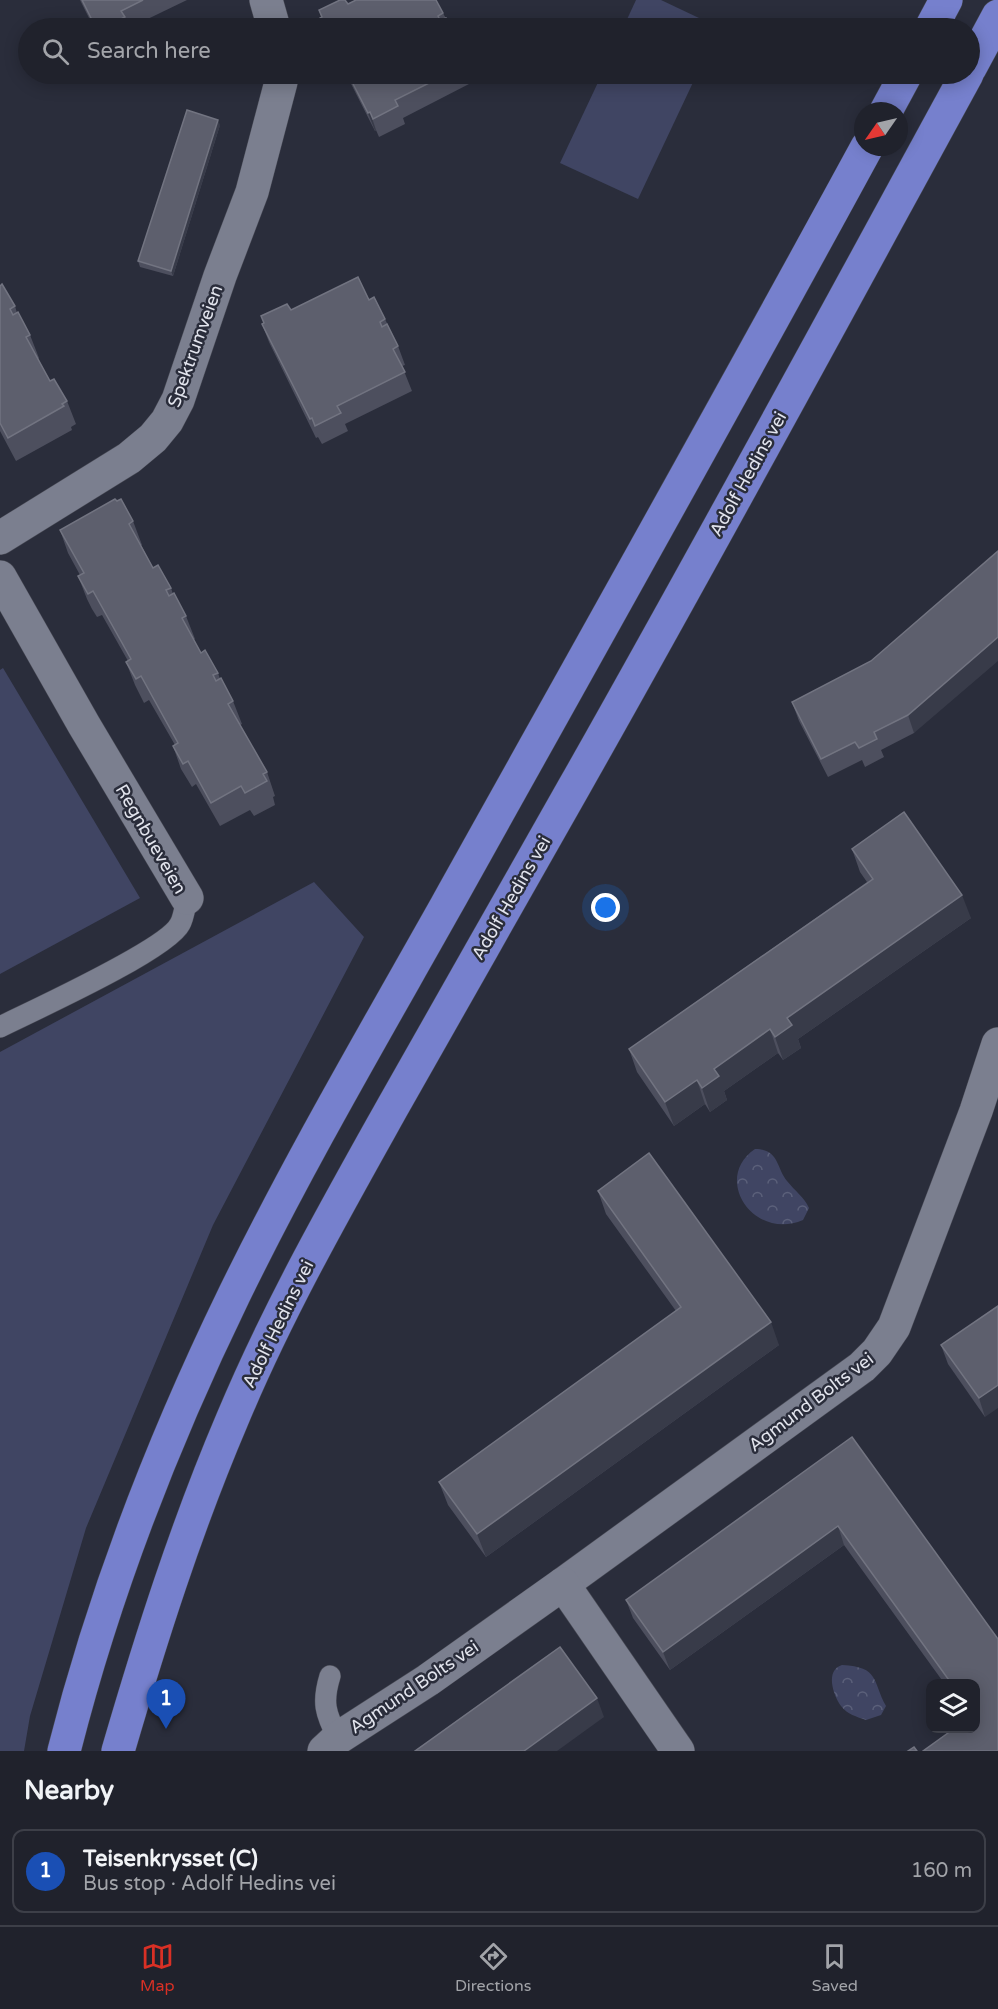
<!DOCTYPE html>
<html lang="en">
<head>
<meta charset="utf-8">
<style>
  body { margin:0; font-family:"Varela Round",sans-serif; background:#2d2f38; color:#f1f3f6 }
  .controls { position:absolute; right:18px; bottom:18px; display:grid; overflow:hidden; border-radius:12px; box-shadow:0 3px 15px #0003 }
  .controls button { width:54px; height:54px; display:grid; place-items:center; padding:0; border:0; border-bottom:2px solid #3d3f48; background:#20222c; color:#f1f3f6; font:30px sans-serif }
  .compass { position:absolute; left:854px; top:102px; width:54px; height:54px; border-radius:50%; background:#20222c; box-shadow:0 3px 15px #0003; rotate:236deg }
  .you { position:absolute; left:606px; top:908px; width:21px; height:21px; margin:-15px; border:4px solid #fff; border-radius:50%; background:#1a73e8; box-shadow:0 0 0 9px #1a73e833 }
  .badge { display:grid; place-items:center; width:39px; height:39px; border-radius:50%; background:#d93025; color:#fff; font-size:20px; font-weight:700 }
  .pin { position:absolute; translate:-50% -50px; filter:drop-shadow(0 2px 3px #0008) }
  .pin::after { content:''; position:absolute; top:32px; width:21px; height:18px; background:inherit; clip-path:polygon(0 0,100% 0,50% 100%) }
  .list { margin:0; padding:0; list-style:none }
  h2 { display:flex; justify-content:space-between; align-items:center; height:78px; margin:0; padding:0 24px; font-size:26px }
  h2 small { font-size:20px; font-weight:400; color:#a2a4a9 }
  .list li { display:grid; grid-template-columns:39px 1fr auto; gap:18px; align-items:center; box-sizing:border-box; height:84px; margin:0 12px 12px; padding:0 12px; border:2px solid #3d3f48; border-radius:12px }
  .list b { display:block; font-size:22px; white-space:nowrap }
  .list p { margin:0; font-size:20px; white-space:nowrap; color:#a2a4a9 }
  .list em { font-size:20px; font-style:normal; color:#a2a4a9 }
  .icon { flex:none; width:33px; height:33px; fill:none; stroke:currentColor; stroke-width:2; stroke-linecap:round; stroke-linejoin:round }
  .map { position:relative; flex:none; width:998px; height:1751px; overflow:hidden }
  .search { position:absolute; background:#20222c; box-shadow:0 3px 15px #0003; left:18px; right:18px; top:18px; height:66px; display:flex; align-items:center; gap:15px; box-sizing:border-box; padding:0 21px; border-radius:33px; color:#a2a4a9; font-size:22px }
  .sheet { height:174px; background:#20222c }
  nav { display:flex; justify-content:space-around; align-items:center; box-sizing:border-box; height:84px; border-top:2px solid #3d3f48; background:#20222c; font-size:16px; color:#a2a4a9 }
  nav a { display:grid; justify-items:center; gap:3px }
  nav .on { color:#d93025 }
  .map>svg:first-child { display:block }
  .grass { fill:#404563 }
  .park { fill:url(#park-crowns) }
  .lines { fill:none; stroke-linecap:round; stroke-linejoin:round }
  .lane-casing { stroke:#494b56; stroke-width:22 }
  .street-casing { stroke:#494b56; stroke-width:34 }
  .highway-casing { stroke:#494b56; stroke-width:34 }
  .lane { stroke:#7b7f8f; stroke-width:21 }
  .street { stroke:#7b7f8f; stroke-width:33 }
  .highway { stroke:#7680cd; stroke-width:33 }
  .wall { fill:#4d4f5e }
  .shaded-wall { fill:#383b49 }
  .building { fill:#5d5f6d; stroke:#727481; stroke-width:1.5 }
  .labels { text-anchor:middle; stroke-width:5; stroke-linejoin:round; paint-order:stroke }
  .street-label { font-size:18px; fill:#e2e4ed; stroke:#2a2d3b }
</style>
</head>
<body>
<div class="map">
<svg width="998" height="1751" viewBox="0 0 998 1751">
  <defs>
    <pattern id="park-crowns" width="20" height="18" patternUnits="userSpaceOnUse" patternTransform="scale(1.5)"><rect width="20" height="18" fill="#404563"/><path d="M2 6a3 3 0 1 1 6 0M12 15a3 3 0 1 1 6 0" fill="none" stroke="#5b607a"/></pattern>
  </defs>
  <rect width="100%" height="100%" fill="#2a2d3b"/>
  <g class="grass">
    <path d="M 636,0 L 661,0 L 718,27 L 718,28 L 623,28 Z"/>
    <path d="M 602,74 L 697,74 L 638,199 L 560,163 Z"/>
    <path d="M 3,668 L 140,898 L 0,974 L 0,670 Z"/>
    <path d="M 314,882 L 364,937 L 213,1225 L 86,1528 L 30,1716 L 24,1751 L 0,1751 L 0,1052 Z"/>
  </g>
  <g class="park">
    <path d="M 755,1149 C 779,1149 776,1167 787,1181 C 795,1191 804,1197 809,1208 L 803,1220 C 753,1241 712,1178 755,1149 Z"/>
    <path d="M 842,1665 C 880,1667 872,1681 886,1706 L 881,1715 L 866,1720 C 857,1717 847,1714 841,1706 C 833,1695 825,1670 842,1665 Z"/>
  </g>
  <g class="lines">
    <g class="lane-casing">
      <g id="lane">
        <path d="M 0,1027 C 32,1011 167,950 180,924 C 184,917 185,906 187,898"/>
        <path d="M 330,1676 C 322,1702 325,1713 338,1738"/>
      </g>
    </g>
    <g class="street-casing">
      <g id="street">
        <path d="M 266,0 L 274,28"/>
        <path d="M 0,538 L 129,458 L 153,438 L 167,421 L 178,400 L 220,276 L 252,192 L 281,82 L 281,74"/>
        <path d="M 0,577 L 84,725 L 187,898"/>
        <path d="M 563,1584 L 862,1367 L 877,1352 L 894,1327 L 976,1111 L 998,1044"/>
        <path d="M 324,1751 L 338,1738 L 428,1680 L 563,1584 L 678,1751"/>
      </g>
    </g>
    <g class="highway-casing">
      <g id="highway">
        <path d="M 931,28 L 946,0"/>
        <path d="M 970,68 L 998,16"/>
        <path d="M 886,111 L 906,74"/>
        <path d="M 64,1751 C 104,1593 163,1441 234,1295 C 299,1162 374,1034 446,906 C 587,653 729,401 867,147"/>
        <path d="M 118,1751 C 151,1638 186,1528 232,1420 C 277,1312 335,1210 392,1108 C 453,1001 513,894 574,787 C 708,551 837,312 967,74"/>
      </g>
    </g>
    <use href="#lane" class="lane"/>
    <use href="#street" class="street"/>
    <use href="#highway" class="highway"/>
  </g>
  <g class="wall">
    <path d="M 80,0 L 187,0 L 129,28 L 94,28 Z"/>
    <path d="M 348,4 L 443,13 L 451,28 L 324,28 L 320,18 L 321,17 L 319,10 Z"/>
    <path d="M 346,74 L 466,74 L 469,84 L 403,118 L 405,124 L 379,137 L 376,130 L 375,131 Z"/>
    <path d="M 220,125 L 173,276 L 140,267 L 138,261 Z"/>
    <path d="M 0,286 L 15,306 L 17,313 L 30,335 L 39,358 L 38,359 L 50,381 L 67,401 L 76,424 L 71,427 L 72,430 L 16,461 L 0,431 Z"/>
    <path d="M 369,300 L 385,319 L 398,346 L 405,365 L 402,366 L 412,391 L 345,424 L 348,431 L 322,444 L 318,437 L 316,438 L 269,342 L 262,324 L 264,323 L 261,316 L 291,310 Z"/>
    <path d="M 133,521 L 142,545 L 141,545 L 153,568 L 171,588 L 173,594 L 186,616 L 195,639 L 193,640 L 201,653 L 218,673 L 220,679 L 233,701 L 242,724 L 240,725 L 267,772 L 275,796 L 273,797 L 275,805 L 254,816 L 250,810 L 220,826 L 196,784 L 192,787 L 181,769 L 173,746 L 175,745 L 149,700 L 144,703 L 135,685 L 126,662 L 128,661 L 102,615 L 97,617 L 92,609 L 87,599 L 78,576 L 80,575 L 68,553 L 60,530 Z"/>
    <path d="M 998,551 L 914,733 L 881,750 L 884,757 L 865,767 L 862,760 L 828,777 L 799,721 L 792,702 L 871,661 Z"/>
    <path d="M 852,849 L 971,918 L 798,1039 L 801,1048 L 783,1060 L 778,1053 L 724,1091 L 727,1100 L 710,1112 L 705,1104 L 674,1126 L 637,1072 L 629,1049 L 867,882 L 860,872 Z"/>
    <path d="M 598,1191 L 779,1345 L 486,1557 L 448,1505 L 439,1482 L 676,1311 L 606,1214 Z"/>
    <path d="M 998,1306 L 985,1417 L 948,1364 L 941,1345 Z"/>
    <path d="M 852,1437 L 998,1639 L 998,1751 L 923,1751 L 955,1728 L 975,1728 L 975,1683 L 944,1683 L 844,1545 L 670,1670 L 633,1618 L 626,1600 Z"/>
  </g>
  <g class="shaded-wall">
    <path d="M 370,112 L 376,130 L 375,131 L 368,113 Z"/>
    <path d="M 218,120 L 220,125 L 173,276 L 171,271 Z"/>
    <path d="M 998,637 L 998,661 L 914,733 L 908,715 Z"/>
    <path d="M 962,895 L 971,918 L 798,1039 L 801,1048 L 783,1060 L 775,1037 L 787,1018 Z"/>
    <path d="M 770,1029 L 778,1053 L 724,1091 L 727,1100 L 710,1112 L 702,1088 L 714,1069 Z"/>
    <path d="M 697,1080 L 705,1104 L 674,1126 L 665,1102 Z"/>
    <path d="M 771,1322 L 779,1345 L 486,1557 L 477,1534 Z"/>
    <path d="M 998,1385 L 998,1408 L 985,1417 L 979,1398 Z"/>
    <path d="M 838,1526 L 844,1545 L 670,1670 L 663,1652 Z"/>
    <path d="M 597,1698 L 604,1717 L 557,1751 L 524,1751 Z"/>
  </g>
  <g class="building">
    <path d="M 82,0 L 143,0 L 121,11 L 125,17 L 102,28 L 98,28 L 96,23 L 94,24 Z"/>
    <path d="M 340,0 L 345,0 L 348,4 L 356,0 L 436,0 L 443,13 L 438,16 L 440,20 L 446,18 L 451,28 L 325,28 L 320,18 L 322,17 L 319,10 Z"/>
    <path d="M 348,74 L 447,74 L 395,100 L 398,106 L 373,119 L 370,112 L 368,113 Z"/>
    <path d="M 187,110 L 218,120 L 171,271 L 138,261 Z"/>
    <path d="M 358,277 L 369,300 L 374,297 L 385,319 L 380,322 L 382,327 L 387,324 L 398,346 L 393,349 L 405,372 L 337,406 L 341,413 L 315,426 L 312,418 L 310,419 L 262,324 L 264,323 L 261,316 L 287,304 L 291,310 Z"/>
    <path d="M 2,284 L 15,306 L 10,309 L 13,315 L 18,312 L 30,335 L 26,337 L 50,381 L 54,379 L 67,401 L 62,404 L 64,406 L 8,438 L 0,423 L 0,286 Z"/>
    <path d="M 115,499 L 117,501 L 121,499 L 133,521 L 129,524 L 153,568 L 158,565 L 171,588 L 166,590 L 169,596 L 174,593 L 186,616 L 182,618 L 201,653 L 205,650 L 218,673 L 213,675 L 216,681 L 221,678 L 233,701 L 228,704 L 267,772 L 263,774 L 267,781 L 245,793 L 241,786 L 211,803 L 188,761 L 183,764 L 173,746 L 178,743 L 141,676 L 136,679 L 126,662 L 131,659 L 93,591 L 88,594 L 78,576 L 84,573 L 60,530 Z"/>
    <path d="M 998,551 L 998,637 L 908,715 L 874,732 L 877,739 L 859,748 L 855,742 L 821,759 L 792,702 L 871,661 Z"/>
    <path d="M 904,812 L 962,895 L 787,1018 L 792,1025 L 775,1037 L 770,1029 L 714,1069 L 719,1076 L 702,1088 L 697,1080 L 665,1102 L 629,1049 L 873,879 L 852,849 Z"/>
    <path d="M 649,1153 L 771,1322 L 477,1534 L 439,1482 L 681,1307 L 598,1191 Z"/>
    <path d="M 998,1306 L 998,1385 L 979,1398 L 941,1345 Z"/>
    <path d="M 852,1437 L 998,1639 L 998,1751 L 923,1751 L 955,1728 L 975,1728 L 975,1683 L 951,1683 L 838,1526 L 663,1652 L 626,1600 Z"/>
    <path d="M 560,1647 L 597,1698 L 524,1751 L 415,1751 Z"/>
    <path d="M 914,1747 L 917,1751 L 908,1751 Z"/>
  </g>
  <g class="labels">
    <g class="street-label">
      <text transform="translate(195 346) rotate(-70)" y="6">Spektrumveien</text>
      <text transform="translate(748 474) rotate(-61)" y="6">Adolf Hedins vei</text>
      <text transform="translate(151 839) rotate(60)" y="6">Regnbueveien</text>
      <text transform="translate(511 898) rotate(-60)" y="6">Adolf Hedins vei</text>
      <text transform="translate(278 1324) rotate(-64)" y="6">Adolf Hedins vei</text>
      <text transform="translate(811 1402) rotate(-37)" y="6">Agmund Bolts vei</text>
      <text transform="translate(414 1687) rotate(-34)" y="6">Agmund Bolts vei</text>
    </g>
  </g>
</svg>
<div class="controls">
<button><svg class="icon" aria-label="layers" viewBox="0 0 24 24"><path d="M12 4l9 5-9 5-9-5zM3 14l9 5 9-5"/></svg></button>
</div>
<svg class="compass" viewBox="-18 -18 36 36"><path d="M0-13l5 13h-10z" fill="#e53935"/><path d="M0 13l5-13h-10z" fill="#a2a4a9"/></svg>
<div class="you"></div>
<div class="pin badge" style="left:166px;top:1729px;background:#1a4fb4">1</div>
<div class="search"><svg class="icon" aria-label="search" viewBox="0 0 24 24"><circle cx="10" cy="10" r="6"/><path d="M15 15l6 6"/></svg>Search here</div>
</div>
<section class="sheet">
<h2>Nearby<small></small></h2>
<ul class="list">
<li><span class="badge" style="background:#1a4fb4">1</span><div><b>Teisenkrysset (C)</b><p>Bus stop · Adolf Hedins vei</p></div><em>160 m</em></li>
</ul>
</section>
<nav>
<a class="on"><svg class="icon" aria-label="map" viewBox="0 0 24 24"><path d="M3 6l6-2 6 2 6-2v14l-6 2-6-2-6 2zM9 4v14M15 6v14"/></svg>Map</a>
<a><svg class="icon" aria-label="directions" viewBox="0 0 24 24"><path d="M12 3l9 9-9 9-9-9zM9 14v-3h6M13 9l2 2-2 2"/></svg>Directions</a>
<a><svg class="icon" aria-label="saved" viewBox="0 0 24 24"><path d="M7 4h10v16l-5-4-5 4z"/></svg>Saved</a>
</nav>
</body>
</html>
